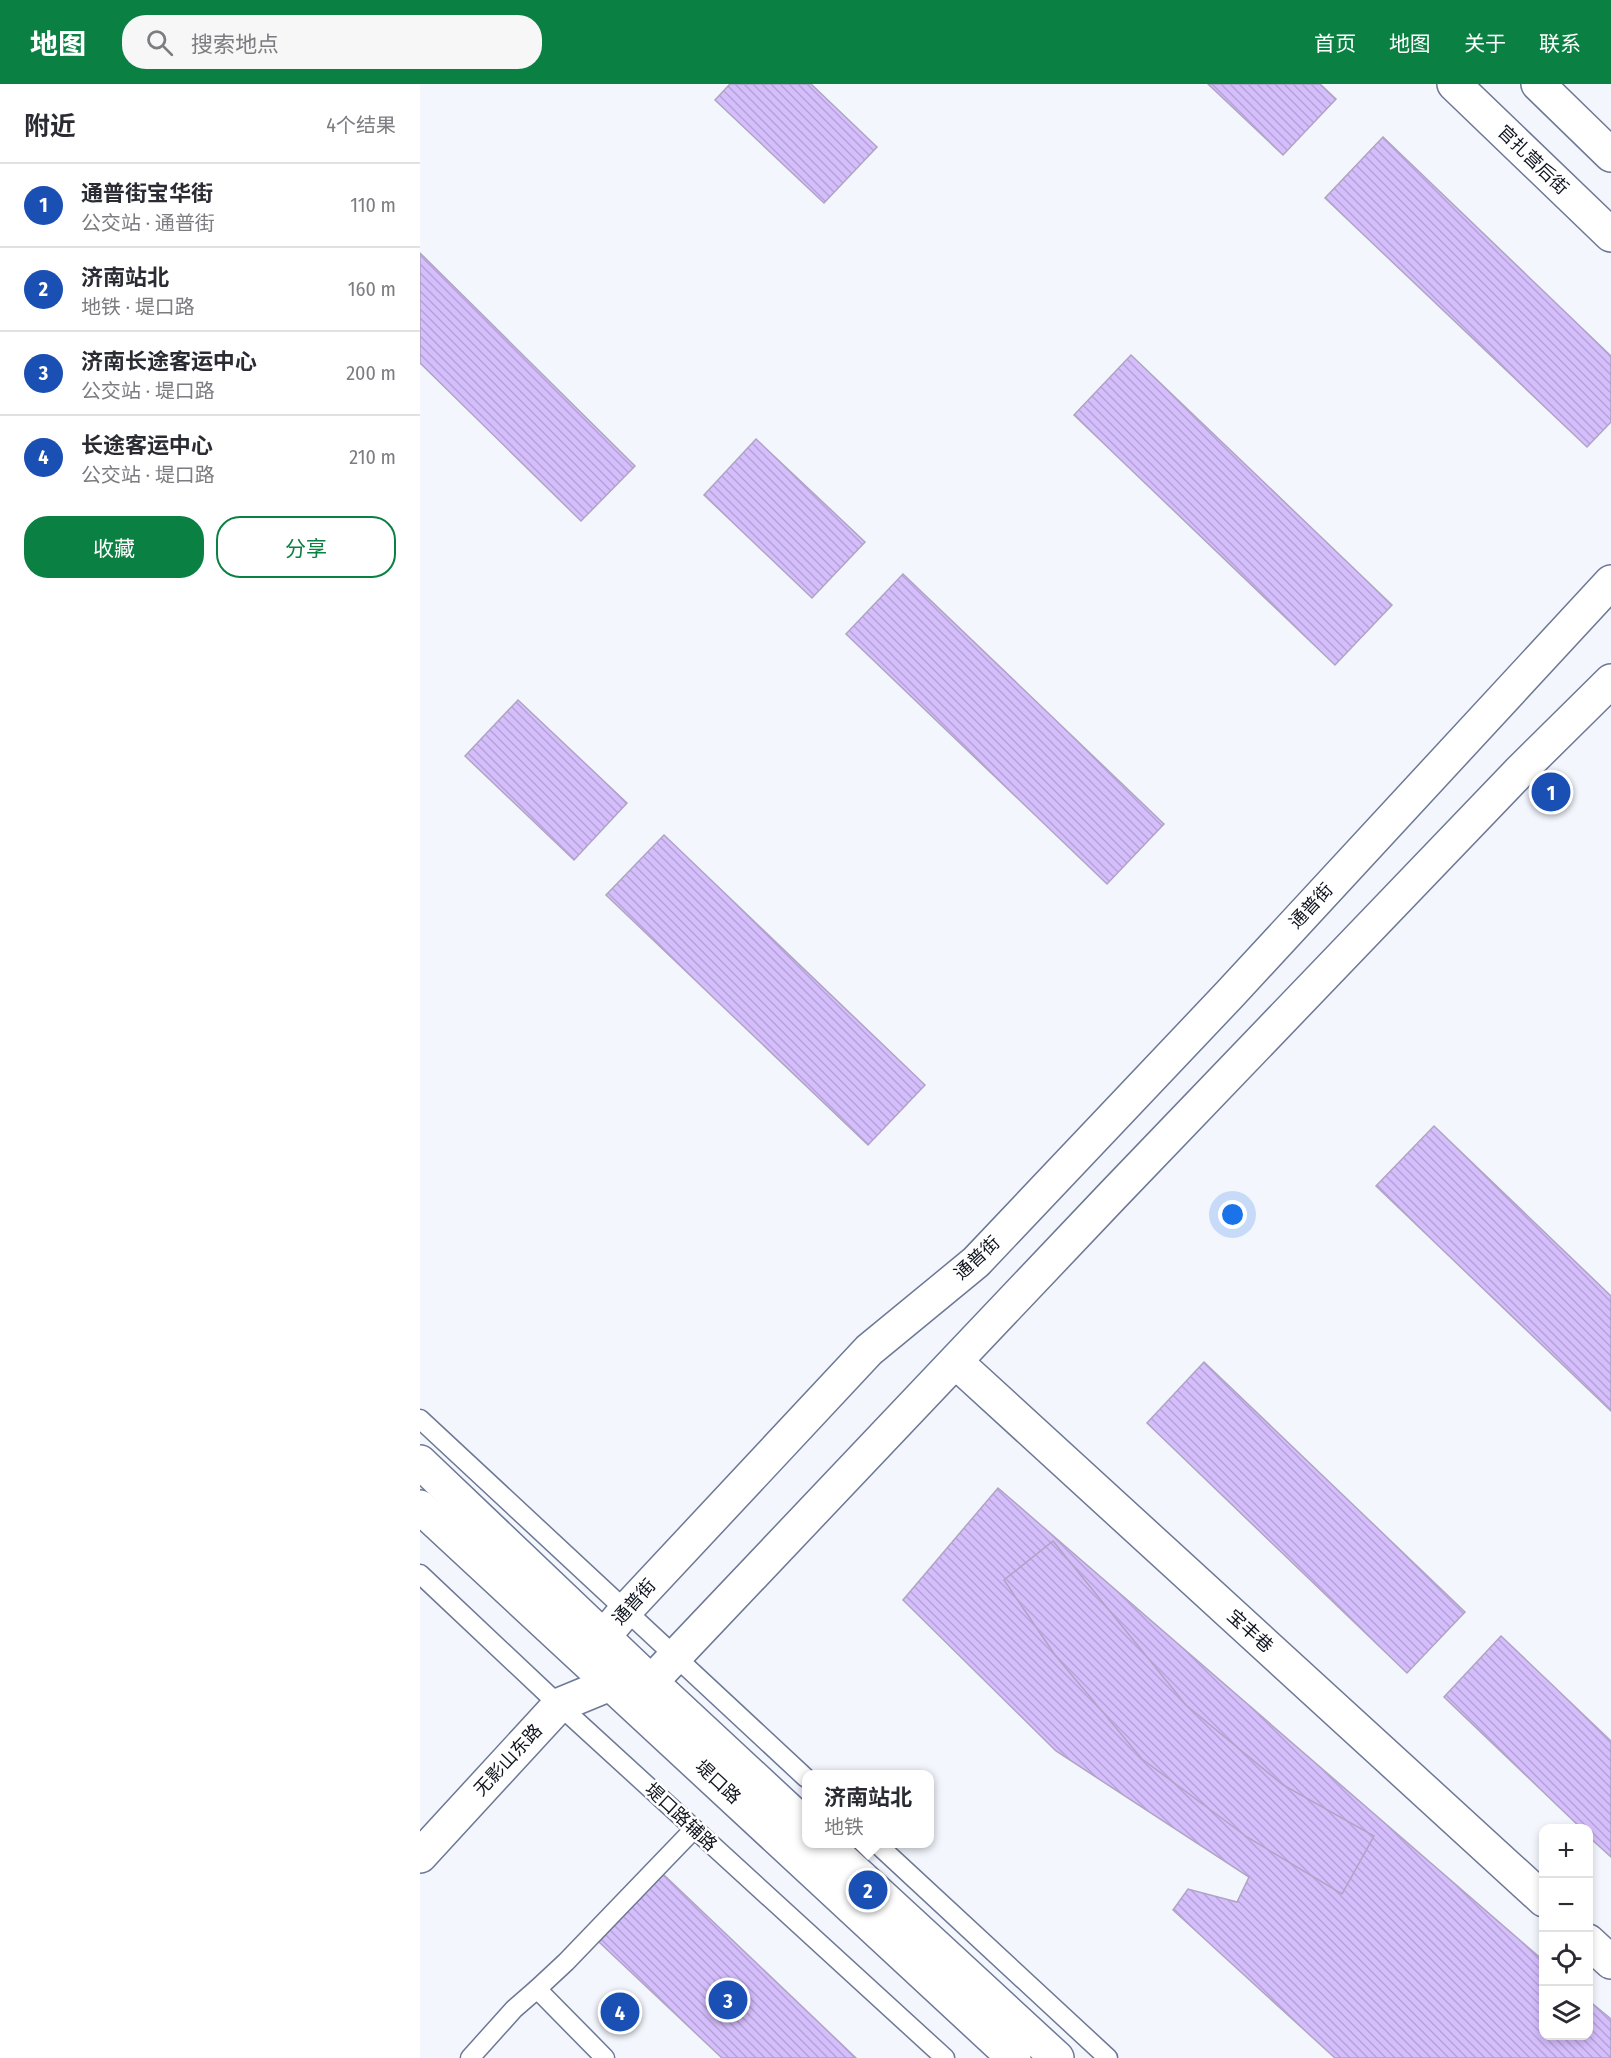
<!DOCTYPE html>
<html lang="zh">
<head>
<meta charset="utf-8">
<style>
  body { margin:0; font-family:"Fira Sans Condensed","Noto Sans SC",sans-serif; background:#f7f7f7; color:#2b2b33 }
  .controls { position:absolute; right:18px; bottom:18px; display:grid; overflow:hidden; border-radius:12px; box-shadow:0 3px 9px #0003 }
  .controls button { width:54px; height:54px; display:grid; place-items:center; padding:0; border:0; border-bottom:2px solid #e1e1e2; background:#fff; color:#2b2b33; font:30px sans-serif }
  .you { position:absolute; left:813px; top:1131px; width:21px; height:21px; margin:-15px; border:4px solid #fff; border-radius:50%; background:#1a73e8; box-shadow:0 0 0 9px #1a73e833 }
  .badge { display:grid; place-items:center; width:39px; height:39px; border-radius:50%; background:#0b8043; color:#fff; font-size:20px; font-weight:700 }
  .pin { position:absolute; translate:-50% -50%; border:3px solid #fff; box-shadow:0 2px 6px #0006 }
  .popup { position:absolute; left:382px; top:1686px; width:132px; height:78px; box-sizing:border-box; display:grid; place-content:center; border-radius:12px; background:#fff; filter:drop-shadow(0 2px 4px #0005); font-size:20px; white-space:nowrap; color:#7c7c81 }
  .popup b { font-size:22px; color:#2b2b33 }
  .popup::after { content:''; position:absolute; left:50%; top:100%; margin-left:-12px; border:12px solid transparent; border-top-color:#fff }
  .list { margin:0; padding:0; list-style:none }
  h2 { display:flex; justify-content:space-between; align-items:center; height:78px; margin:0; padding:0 24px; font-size:26px }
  h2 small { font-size:20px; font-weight:400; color:#7c7c81 }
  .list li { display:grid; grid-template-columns:39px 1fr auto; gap:18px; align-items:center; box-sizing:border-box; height:84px; padding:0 24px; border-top:2px solid #e1e1e2 }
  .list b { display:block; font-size:22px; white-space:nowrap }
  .list p { margin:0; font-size:20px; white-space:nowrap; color:#7c7c81 }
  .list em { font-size:20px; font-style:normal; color:#7c7c81 }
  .actions { display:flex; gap:12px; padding:18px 24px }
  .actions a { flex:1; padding:14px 0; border:2px solid #0b8043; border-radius:24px; text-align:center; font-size:21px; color:#0b8043 }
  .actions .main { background:#0b8043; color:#fff }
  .icon { flex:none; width:33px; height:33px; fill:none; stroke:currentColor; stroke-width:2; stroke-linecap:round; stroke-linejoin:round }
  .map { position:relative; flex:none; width:1191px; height:1974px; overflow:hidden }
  header { display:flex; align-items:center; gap:36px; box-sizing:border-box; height:84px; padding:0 30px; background:#0b8043; color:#fff }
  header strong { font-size:28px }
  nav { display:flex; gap:33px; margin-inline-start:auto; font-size:21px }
  .search { width:420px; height:54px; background:#f7f7f7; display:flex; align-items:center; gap:15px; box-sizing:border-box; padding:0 21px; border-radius:24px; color:#7c7c81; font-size:22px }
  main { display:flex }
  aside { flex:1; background:#fff }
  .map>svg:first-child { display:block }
  .building { fill:url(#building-back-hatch); stroke:#afa4c4; stroke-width:1.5 }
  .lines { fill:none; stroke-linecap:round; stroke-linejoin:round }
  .lane-casing { stroke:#6d7895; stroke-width:21 }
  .street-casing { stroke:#6d7895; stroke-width:36 }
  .secondary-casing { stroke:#6d7895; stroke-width:36 }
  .primary-casing { stroke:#6d7895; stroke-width:36 }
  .lane { stroke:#fff; stroke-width:18 }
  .street { stroke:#fff; stroke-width:33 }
  .secondary { stroke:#fff; stroke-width:33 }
  .primary { stroke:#fff; stroke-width:33 }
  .labels { text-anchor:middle; stroke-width:5; stroke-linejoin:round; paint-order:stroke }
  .street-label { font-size:18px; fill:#0e121d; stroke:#fff }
</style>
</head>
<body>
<header>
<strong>地图</strong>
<div class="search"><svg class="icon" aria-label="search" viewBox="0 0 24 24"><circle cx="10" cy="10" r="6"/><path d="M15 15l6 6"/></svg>搜索地点</div>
<nav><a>首页</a><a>地图</a><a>关于</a><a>联系</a></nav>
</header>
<main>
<aside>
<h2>附近<small>4个结果</small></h2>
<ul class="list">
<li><span class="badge" style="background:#1a4fb4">1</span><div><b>通普街宝华街</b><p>公交站 · 通普街</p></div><em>110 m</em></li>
<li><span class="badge" style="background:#1a4fb4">2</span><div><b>济南站北</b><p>地铁 · 堤口路</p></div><em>160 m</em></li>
<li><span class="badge" style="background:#1a4fb4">3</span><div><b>济南长途客运中心</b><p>公交站 · 堤口路</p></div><em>200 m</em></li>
<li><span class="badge" style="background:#1a4fb4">4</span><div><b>长途客运中心</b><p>公交站 · 堤口路</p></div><em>210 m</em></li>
</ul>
<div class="actions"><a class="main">收藏</a><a>分享</a></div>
</aside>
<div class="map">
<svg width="1191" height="1974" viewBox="0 0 1191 1974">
  <defs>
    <pattern id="building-back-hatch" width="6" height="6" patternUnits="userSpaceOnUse" patternTransform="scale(1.5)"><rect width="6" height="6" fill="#d5befc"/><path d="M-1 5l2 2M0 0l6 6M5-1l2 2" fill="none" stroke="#b6a2d8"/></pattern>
  </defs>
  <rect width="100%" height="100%" fill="#f3f6fd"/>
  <g class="building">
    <path d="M 310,0 L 391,0 L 457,63 L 404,119 L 295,16 Z"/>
    <path d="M 788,0 L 900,0 L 916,15 L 863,71 Z"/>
    <path d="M 963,53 L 1191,272 L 1191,338 L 1167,363 L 905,114 Z"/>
    <path d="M 0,169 L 215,382 L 161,437 L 0,279 Z"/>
    <path d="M 711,271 L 972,521 L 915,581 L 654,331 Z"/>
    <path d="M 336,355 L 445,458 L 392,514 L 284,411 Z"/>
    <path d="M 483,490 L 744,740 L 687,800 L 426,550 Z"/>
    <path d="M 98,616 L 207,719 L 154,776 L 45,672 Z"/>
    <path d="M 244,751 L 505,1001 L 448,1061 L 186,811 Z"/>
    <path d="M 1014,1042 L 1191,1212 L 1191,1327 L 956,1102 Z"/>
    <path d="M 784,1278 L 1045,1528 L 987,1589 L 727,1339 Z"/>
    <path d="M 578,1404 L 1124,1877 L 1124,1952 L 1168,1952 L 1168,1916 L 1191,1935 L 1191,1974 L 915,1974 L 753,1826 L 768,1805 L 817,1818 L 829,1793 L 636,1667 L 483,1516 Z"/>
    <path d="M 633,1457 L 766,1621 L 863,1701 L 954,1752 L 922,1810 L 827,1753 L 722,1675 L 635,1571 L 584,1496 Z"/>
    <path d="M 1081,1552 L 1191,1657 L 1191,1773 L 1168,1752 L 1168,1744 L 1161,1744 L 1024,1613 Z"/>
    <path d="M 243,1790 L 436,1974 L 302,1974 L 179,1858 Z"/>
  </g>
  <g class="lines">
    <g class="lane-casing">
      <g id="lane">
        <path d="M 0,1335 L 386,1694"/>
        <path d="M 0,1490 L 139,1621 L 525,1974"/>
        <path d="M 457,1760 L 688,1974"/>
        <path d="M 117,1905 L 146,1878 L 274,1745"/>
        <path d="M 50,1974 L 94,1925 L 117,1905 L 185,1974"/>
      </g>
    </g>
    <g class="street-casing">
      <g id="street">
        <path d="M 536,1278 L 1124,1816"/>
        <path d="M 1168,1857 L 1191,1878"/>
      </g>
    </g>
    <g class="secondary-casing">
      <g id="secondary">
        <path d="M 1034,0 L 1191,151"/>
        <path d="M 1118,0 L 1191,71"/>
        <path d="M 0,1772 L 139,1621 L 190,1600"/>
      </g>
    </g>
    <g class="primary-casing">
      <g id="primary">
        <path d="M 1191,498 L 809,911 L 556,1178 L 449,1266 L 206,1526 L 184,1552 L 190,1600 L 231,1598 L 692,1112 L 1100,687 L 1191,597"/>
        <path d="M 0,1378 L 231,1598 L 386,1742"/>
        <path d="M 0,1423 L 594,1974"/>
        <path d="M 405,1760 L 637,1974"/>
      </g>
    </g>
    <use href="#lane" class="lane"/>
    <use href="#street" class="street"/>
    <use href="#secondary" class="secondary"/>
    <use href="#primary" class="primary"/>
  </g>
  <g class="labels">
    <g class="street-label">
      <text transform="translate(1113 76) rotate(44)" y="6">官扎营后街</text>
      <text transform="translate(891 822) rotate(-47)" y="6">通普街</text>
      <text transform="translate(557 1174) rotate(-43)" y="6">通普街</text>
      <text transform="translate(214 1518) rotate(-48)" y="6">通普街</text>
      <text transform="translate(830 1547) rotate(42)" y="6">宝丰巷</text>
      <text transform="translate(88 1676) rotate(-47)" y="6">无影山东路</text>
      <text transform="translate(298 1698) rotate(43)" y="6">堤口路</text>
      <text transform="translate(261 1733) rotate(43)" y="6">堤口路辅路</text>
    </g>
  </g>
</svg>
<div class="controls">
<button>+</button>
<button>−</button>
<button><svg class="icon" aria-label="locate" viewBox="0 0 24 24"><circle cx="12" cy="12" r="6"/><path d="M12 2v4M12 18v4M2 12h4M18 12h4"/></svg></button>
<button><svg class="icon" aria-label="layers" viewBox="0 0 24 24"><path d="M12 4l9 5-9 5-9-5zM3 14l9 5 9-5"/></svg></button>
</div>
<div class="you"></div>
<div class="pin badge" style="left:1131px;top:708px;background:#1a4fb4">1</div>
<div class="pin badge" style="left:448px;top:1806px;background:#1a4fb4">2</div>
<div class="popup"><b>济南站北</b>地铁</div>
<div class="pin badge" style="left:308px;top:1916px;background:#1a4fb4">3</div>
<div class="pin badge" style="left:200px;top:1928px;background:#1a4fb4">4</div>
</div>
</main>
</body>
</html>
